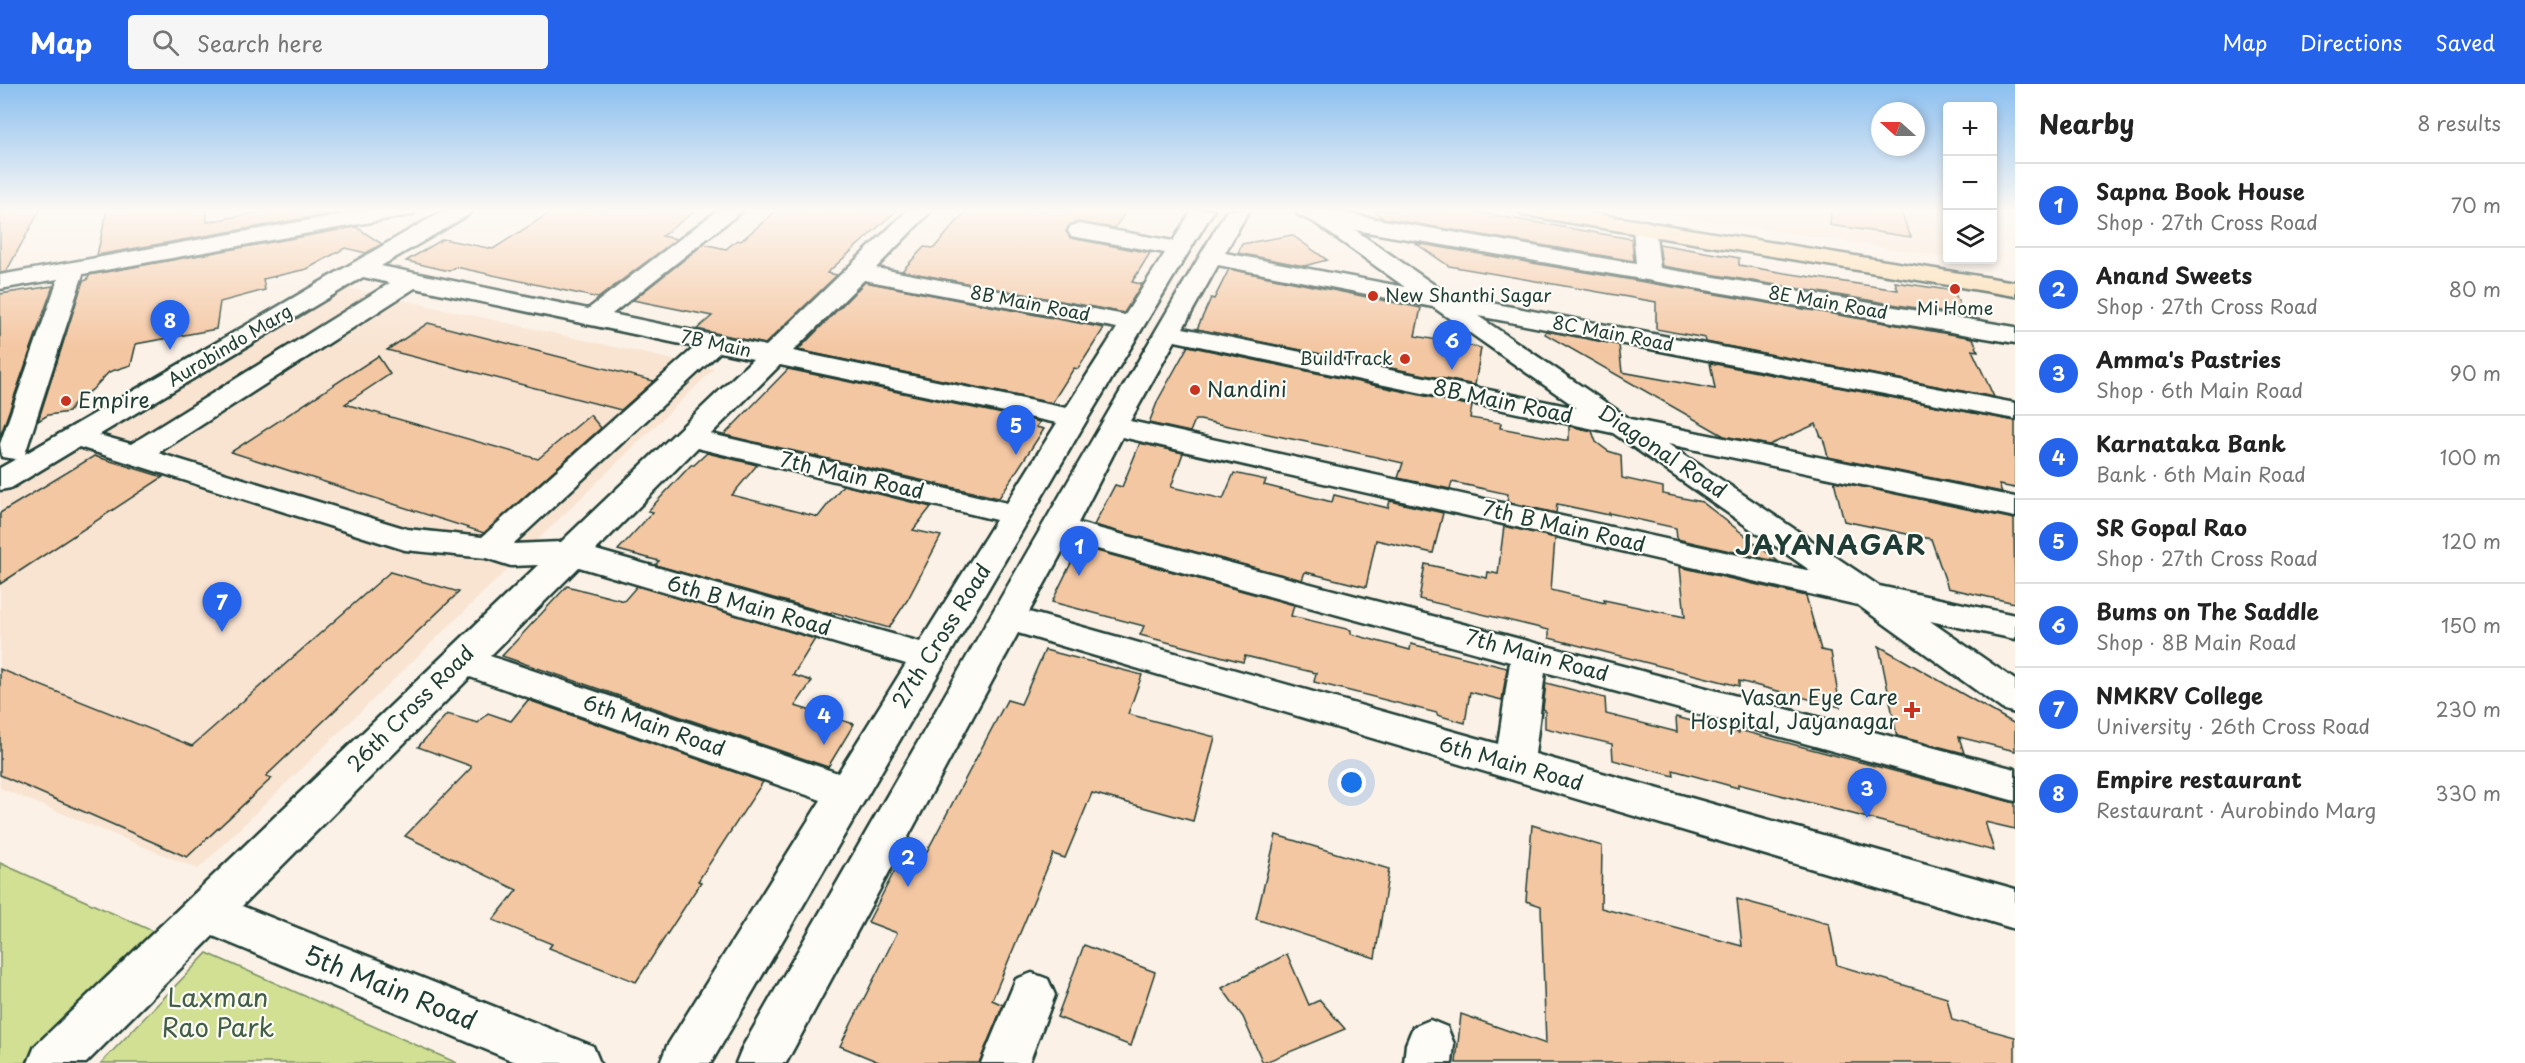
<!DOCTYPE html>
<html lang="en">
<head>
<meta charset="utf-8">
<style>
  body { margin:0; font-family:"Playpen Sans",sans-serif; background:#f6f6f6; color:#222 }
  .controls { position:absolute; right:18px; top:18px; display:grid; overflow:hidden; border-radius:6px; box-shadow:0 3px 9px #0003 }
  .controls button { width:54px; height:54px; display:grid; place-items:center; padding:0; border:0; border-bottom:2px solid #e0e0e0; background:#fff; color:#222; font:30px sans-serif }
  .compass { position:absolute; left:1871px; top:18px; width:54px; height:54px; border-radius:50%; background:#fff; box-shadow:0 3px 9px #0003; rotate:291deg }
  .you { position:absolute; left:1352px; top:699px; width:21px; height:21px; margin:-15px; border:4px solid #fff; border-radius:50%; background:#1a73e8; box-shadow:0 0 0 9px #1a73e833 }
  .badge { display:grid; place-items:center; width:39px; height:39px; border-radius:50%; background:#2563eb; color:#fff; font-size:20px; font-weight:700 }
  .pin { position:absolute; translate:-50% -50px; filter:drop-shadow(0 2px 3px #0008) }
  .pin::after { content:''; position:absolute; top:32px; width:21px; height:18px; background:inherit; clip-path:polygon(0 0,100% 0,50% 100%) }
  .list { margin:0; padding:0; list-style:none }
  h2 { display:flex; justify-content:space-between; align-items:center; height:78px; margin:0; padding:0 24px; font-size:26px }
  h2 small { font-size:20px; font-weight:400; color:#767676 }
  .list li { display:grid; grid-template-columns:39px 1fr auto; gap:18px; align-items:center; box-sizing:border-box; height:84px; padding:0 24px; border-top:2px solid #e0e0e0 }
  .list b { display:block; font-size:22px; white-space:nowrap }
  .list p { margin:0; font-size:20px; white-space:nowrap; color:#767676 }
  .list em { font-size:20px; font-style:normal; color:#767676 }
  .icon { flex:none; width:33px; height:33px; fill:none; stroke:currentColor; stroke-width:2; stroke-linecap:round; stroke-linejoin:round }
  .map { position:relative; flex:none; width:2015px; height:979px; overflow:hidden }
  header { display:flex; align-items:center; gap:36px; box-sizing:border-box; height:84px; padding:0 30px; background:#2563eb; color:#fff }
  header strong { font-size:28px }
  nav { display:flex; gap:33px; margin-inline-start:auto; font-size:21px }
  .search { width:420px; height:54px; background:#f6f6f6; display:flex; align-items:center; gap:15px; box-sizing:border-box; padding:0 21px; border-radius:6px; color:#767676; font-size:22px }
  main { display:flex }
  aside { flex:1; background:#fff }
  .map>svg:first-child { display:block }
  .built { fill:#f9e4d2 }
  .green { fill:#d1e093; stroke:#788e64; stroke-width:1.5 }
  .building { fill:#f4c7a3; stroke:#1f3d34; stroke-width:1.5 }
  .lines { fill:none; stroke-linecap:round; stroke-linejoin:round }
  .minor-casing { stroke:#1f3d34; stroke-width:5 }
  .major-casing { stroke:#1f3d34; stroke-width:5 }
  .minor { fill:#fdfcf7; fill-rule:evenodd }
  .major { fill:#fcdcac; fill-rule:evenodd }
  .poi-dot { fill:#c8321e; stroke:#fdfcf7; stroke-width:2 }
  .labels { text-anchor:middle; stroke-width:4.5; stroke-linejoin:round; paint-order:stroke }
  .far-poi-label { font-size:18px; fill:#1f3d34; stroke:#fdfcf7; text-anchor:start }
  .far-street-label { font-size:18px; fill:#1f3d34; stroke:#fdfcf7 }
  .poi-label { font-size:21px; fill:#1f3d34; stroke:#fdfcf7; text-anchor:start }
  .street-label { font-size:21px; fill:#1f3d34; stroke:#fdfcf7 }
  .near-street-label { font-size:26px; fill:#1f3d34; stroke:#fdfcf7 }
  .near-park-label { font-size:26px; fill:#435e47; stroke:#fdfcf7 }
  .district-label { font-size:27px; font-weight:bold; letter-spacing:1.5px; fill:#1f3d34; stroke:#fdfcf7 }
</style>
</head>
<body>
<header>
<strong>Map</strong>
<div class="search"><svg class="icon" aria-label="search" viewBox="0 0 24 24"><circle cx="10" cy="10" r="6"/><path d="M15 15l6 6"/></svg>Search here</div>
<nav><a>Map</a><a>Directions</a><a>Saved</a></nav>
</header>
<main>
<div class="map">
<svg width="2015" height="979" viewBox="0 0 2015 979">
  <rect width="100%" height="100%" fill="#fbf1e6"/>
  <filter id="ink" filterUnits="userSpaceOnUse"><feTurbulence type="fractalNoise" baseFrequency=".0167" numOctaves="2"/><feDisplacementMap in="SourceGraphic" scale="12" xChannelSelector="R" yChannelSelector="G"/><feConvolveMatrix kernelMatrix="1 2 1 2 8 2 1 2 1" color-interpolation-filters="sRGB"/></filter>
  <g filter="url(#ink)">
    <g class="built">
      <path d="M 1639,126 L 1934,126 L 1947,156 L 1947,173 Z"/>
      <path d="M 323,198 L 714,285 L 198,785 L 0,704 L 0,392 Z"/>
    </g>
    <g class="green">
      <path d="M 0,779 L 157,849 L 24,979 L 0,979 Z"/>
      <path d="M 207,869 L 457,979 L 101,979 Z"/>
    </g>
    <g class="building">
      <path d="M 0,126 L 40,126 L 6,188 L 0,189 Z"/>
      <path d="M 107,126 L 207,126 L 207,138 L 272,126 L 310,126 L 329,130 L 97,171 Z"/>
      <path d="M 554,126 L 696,126 L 662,152 L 677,155 L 598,214 L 456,183 L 449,187 L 406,177 L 443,155 L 493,165 Z"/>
      <path d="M 777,126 L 897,126 L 827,189 L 837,191 L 765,260 L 697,245 L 712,232 L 633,216 L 704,160 L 726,165 L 737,156 L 741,157 Z"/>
      <path d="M 967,126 L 1128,126 L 1114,144 L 1078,138 L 1069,141 L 1066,148 L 1071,154 L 1150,169 L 1132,198 L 1142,200 L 1124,229 L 902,187 L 924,163 L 934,164 Z"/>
      <path d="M 1373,126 L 1464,126 L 1632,155 L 1634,177 L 1383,134 Z"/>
      <path d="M 1831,126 L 1900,126 L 1911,153 L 1830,141 Z"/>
      <path d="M 356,143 L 382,160 L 366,169 L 345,164 L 307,185 L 263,195 L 265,206 L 220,218 L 216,245 L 136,260 L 131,281 L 109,288 L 92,306 L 77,315 L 69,328 L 48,331 L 38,337 L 83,197 L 87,196 L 89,191 Z"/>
      <path d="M 1292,151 L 1327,176 L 1304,182 L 1238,169 L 1242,160 Z"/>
      <path d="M 1415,159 L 1973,254 L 1978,267 L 1972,266 L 1994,313 L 1706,258 L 1705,254 L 1656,245 L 1656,218 L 1449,182 Z"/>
      <path d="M 1659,160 L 1739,174 L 1739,181 L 1785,189 L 1898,206 L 1895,198 L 1954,207 L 1964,232 L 1662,182 Z"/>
      <path d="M 1229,185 L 1421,224 L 1415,252 L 1481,264 L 1475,301 L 1197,245 L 1211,214 L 1214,215 Z"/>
      <path d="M 865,198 L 1104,244 L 1078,285 L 1074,284 L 1052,319 L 798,266 Z"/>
      <path d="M 53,202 L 0,353 L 0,210 Z"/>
      <path d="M 428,239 L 654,297 L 621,326 L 387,266 Z"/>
      <path d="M 1546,247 L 1619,261 L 1622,288 L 1715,305 L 1710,279 L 2015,337 L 2015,404 L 1999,401 L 2002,408 L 1828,373 L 1823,354 L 1821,353 L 1816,340 L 1769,361 L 1724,352 L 1545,250 Z"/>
      <path d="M 1188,262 L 1472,322 L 1470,334 L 1501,339 L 1500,344 L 1564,356 L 1569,356 L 1569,342 L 1592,347 L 1596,358 L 1608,367 L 1621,371 L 1622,394 L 1663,403 L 1663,410 L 1702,418 L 1779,478 L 1677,455 L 1676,444 L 1609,429 L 1609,431 L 1557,420 L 1556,429 L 1507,418 L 1508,410 L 1452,398 L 1450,405 L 1398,394 L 1403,379 L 1345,366 L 1200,336 L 1195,336 L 1190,348 L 1149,339 L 1158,316 Z"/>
      <path d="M 378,272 L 390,290 L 345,320 L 538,375 L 590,331 L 601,344 L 484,449 L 231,368 Z"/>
      <path d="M 788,285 L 1040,338 L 1036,343 L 1044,345 L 999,414 L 724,351 Z"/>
      <path d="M 1140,359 L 1183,369 L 1171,403 L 1223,415 L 1234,389 L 1266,396 L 1264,401 L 1332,418 L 1334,411 L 1388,424 L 1390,417 L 1443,429 L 1433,469 L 1376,456 L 1366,503 L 1305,488 L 1302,496 L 1094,441 L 1115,401 L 1122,403 Z"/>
      <path d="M 707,369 L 757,381 L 732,411 L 818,433 L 843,401 L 931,423 L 913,446 L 941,452 L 908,515 L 889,544 L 832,528 L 831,530 L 655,481 L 659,477 L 618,466 L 653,428 L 648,427 L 691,381 L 694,381 Z"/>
      <path d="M 94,372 L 163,393 L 0,500 L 0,429 Z"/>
      <path d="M 1834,397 L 2014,435 L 2015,519 L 1948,504 L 1931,455 L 1844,437 Z"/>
      <path d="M 1504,442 L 1555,454 L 1551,506 L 1605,519 L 1604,516 L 1685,533 L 1680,483 L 1806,512 L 1821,566 L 1831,568 L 1840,623 L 1739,597 L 1739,602 L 1549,554 L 1549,546 L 1419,515 L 1425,480 L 1487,494 L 1488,488 L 1498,490 Z"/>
      <path d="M 1082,463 L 1294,521 L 1291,532 L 1351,546 L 1351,550 L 1410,566 L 1411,560 L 1507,584 L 1502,616 L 1470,608 L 1465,639 L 1437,631 L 1437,629 L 1314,598 L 1316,589 L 1245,572 L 1243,578 L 1140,551 L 1144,542 L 1052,518 L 1074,473 Z"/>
      <path d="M 390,488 L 459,508 L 266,692 L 272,694 L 187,773 L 0,691 L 0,585 L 192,662 Z"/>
      <path d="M 567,502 L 624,517 L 637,502 L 815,555 L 793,591 L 812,597 L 795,622 L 854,640 L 828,683 L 502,572 Z"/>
      <path d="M 1879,562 L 2015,640 L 2015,667 L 1959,653 L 1964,669 L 1897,652 Z"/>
      <path d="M 1045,566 L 1142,591 L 1128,630 L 1215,653 L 1193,737 L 1092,709 L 1065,774 L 1053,770 L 992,916 L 1003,921 L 979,979 L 881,979 L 840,962 L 897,849 L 868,838 L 906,765 L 925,771 L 1007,616 L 1021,620 Z"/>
      <path d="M 1546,599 L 1605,614 L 1606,630 L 1677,648 L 1676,633 L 1739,649 L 1739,646 L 2015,719 L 2015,745 L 1985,738 L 1994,767 L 1738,700 L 1738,704 L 1673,686 L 1674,692 L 1613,676 L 1612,660 L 1545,644 L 1545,626 L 1543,625 Z"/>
      <path d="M 528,616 L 763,698 L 698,797 L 701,798 L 636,898 L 549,864 L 552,860 L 493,836 L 517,806 L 405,752 L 471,684 L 471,682 L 418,663 L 447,630 L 478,639 L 488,629 L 511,637 Z"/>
      <path d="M 1532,741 L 1602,762 L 1601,824 L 1742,862 L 1737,815 L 1829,840 L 1837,881 L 1947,914 L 1952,936 L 2015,953 L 2015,979 L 1456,979 L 1461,930 L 1546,960 L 1541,822 L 1526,817 Z"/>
      <path d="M 1276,751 L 1389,785 L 1375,874 L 1256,835 Z"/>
      <path d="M 1084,861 L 1155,888 L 1131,962 L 1057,933 Z"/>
      <path d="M 1287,870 L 1309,921 L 1320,916 L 1345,945 L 1263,979 L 1243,933 L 1222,904 Z"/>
    </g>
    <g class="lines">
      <g class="minor-casing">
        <g id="minor">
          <path d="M 366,126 L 415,126 L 412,131 L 404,132 L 83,190 L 25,370 L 444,126 L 471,126 L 468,131 L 381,182 L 588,225 L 718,126 L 743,126 L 612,230 L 766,262 L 908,126 L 932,126 L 876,184 L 1125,231 L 1165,169 L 1071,152 L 1068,147 L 1071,142 L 1079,140 L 1173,157 L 1192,126 L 1214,126 L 1088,334 L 711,979 L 660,979 L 667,962 L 821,716 L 470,593 L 242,822 L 593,962 L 600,979 L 518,979 L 213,852 L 86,979 L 28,979 L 35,962 L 538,481 L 511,482 L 486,474 L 405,466 L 79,363 L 11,404 L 0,406 L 0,384 L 16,375 L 2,373 L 0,360 L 58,195 L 0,205 L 0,191 ZM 363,193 L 390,199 L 131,360 L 99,351 ZM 864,196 L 1117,244 L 1066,324 L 793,267 ZM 415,204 L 695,263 L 482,453 L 407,445 L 158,369 ZM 720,268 L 753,275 L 561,458 L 513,460 ZM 780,281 L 1057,339 L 1007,419 L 711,350 ZM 697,364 L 996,436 L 920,558 L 596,466 ZM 579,483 L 906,580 L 838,689 L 490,572 Z"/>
          <path d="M 1227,126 L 1249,126 L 1225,169 L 1405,203 L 1314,138 L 1298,131 L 1295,126 L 1325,126 L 1636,180 L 1633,144 L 1636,139 L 1644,137 L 1652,139 L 1655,144 L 1660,184 L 2015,243 L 2015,259 L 1355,146 L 1449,211 L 2015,319 L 2015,335 L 1478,232 L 1630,335 L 2015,413 L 2015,433 L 1668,360 L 1879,502 L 2015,531 L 2015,555 L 1930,537 L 2015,596 L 2015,629 L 2002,625 L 1858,521 L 1122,353 L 1078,439 L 2015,685 L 2015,717 L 1545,588 L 1535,670 L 2015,805 L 2015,845 L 1018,549 L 786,979 L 736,979 L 743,962 C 905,682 1062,404 1227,126 ZM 1218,181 L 1433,223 L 1577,324 L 1183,244 ZM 1175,257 L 1613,349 L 1811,487 L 1130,337 ZM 1068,457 L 1510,578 L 1498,660 L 1029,528 Z"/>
          <path d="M 1032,889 L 1048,895 L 1055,911 L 1029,979 L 981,979 L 1016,895 Z"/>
          <path d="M 1430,936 L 1447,943 L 1454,960 L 1452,979 L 1404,979 L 1406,960 L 1413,943 Z"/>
        </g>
      </g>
      <g class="major-casing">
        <path id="major" d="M 1519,126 L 1572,126 L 2015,198 L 2015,212 L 1530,132 L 1522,131 Z"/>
      </g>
      <use href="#minor" class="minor"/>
      <use href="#major" class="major"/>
    </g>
  </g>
  <linearGradient id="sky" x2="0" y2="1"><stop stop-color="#8bbff0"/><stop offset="0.48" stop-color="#fdf9f4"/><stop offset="1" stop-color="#fdf9f4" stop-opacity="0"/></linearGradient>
  <rect width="2015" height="263" fill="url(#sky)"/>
  <g class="poi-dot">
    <circle cx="1955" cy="205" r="6"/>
    <circle cx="1373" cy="212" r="6"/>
    <circle cx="1405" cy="275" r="6"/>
    <circle cx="1195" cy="306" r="6"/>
    <circle cx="66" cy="317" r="6"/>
    <path d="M1909 617h6v6h6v6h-6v6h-6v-6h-6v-6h6z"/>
  </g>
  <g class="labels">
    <g class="far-poi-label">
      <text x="1385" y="218">New Shanthi Sagar</text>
      <text x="1955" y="231" text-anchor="middle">Mi Home</text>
      <text x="1393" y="281" text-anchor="end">BuildTrack</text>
    </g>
    <g class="far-street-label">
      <text transform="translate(1828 219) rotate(10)" y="6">8E Main Road</text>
      <text transform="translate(1030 220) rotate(11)" y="6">8B Main Road</text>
      <text transform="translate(1613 250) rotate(11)" y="6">8C Main Road</text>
      <text transform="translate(716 260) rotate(12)" y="6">7B Main</text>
      <text transform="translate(230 262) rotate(-31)" y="6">Aurobindo Marg</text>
    </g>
    <g class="poi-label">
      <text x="1207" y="313">Nandini</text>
      <text x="78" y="324">Empire</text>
      <text x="1898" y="621" text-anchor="end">Vasan Eye Care<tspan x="1898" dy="24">Hospital, Jayanagar</tspan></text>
    </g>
    <g class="street-label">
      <text transform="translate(1503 318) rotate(12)" y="7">8B Main Road</text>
      <text transform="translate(1662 368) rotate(34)" y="7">Diagonal Road</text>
      <text transform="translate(852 392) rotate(13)" y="7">7th Main Road</text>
      <text transform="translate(1564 443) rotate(13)" y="7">7th B Main Road</text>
      <text transform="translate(749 522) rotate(16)" y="7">6th B Main Road</text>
      <text transform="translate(942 552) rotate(-58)" y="7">27th Cross Road</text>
      <text transform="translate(1537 572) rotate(15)" y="7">7th Main Road</text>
      <text transform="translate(411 625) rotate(-45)" y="7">26th Cross Road</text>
      <text transform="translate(654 642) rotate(19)" y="7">6th Main Road</text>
      <text transform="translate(1511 680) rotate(16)" y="7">6th Main Road</text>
    </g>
    <g class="near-street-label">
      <text transform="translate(390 904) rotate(22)" y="9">5th Main Road</text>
    </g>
    <g class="near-park-label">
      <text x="218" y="923">Laxman<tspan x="218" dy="30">Rao Park</tspan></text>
    </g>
    <g class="district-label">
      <text x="1831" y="471">JAYANAGAR</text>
    </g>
  </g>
</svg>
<div class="controls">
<button>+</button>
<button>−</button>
<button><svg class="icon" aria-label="layers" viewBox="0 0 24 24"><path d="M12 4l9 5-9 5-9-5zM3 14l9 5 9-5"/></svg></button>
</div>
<svg class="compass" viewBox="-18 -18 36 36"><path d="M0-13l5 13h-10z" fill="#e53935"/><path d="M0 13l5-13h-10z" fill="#767676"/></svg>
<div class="you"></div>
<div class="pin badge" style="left:1079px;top:492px">1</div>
<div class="pin badge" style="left:908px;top:803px">2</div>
<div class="pin badge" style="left:1867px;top:734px">3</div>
<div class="pin badge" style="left:824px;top:661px">4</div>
<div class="pin badge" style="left:1016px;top:371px">5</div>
<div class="pin badge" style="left:1452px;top:286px">6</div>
<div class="pin badge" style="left:222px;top:548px">7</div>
<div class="pin badge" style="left:170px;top:266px">8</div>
</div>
<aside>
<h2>Nearby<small>8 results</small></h2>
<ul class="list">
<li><span class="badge">1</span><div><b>Sapna Book House</b><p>Shop · 27th Cross Road</p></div><em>70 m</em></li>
<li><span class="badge">2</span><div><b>Anand Sweets</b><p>Shop · 27th Cross Road</p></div><em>80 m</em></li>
<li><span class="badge">3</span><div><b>Amma's Pastries</b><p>Shop · 6th Main Road</p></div><em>90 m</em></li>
<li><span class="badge">4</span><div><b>Karnataka Bank</b><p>Bank · 6th Main Road</p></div><em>100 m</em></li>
<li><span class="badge">5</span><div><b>SR Gopal Rao</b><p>Shop · 27th Cross Road</p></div><em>120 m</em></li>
<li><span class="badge">6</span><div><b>Bums on The Saddle</b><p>Shop · 8B Main Road</p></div><em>150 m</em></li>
<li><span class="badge">7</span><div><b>NMKRV College</b><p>University · 26th Cross Road</p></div><em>230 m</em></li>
<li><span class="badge">8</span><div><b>Empire restaurant</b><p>Restaurant · Aurobindo Marg</p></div><em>330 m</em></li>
</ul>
</aside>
</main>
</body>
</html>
